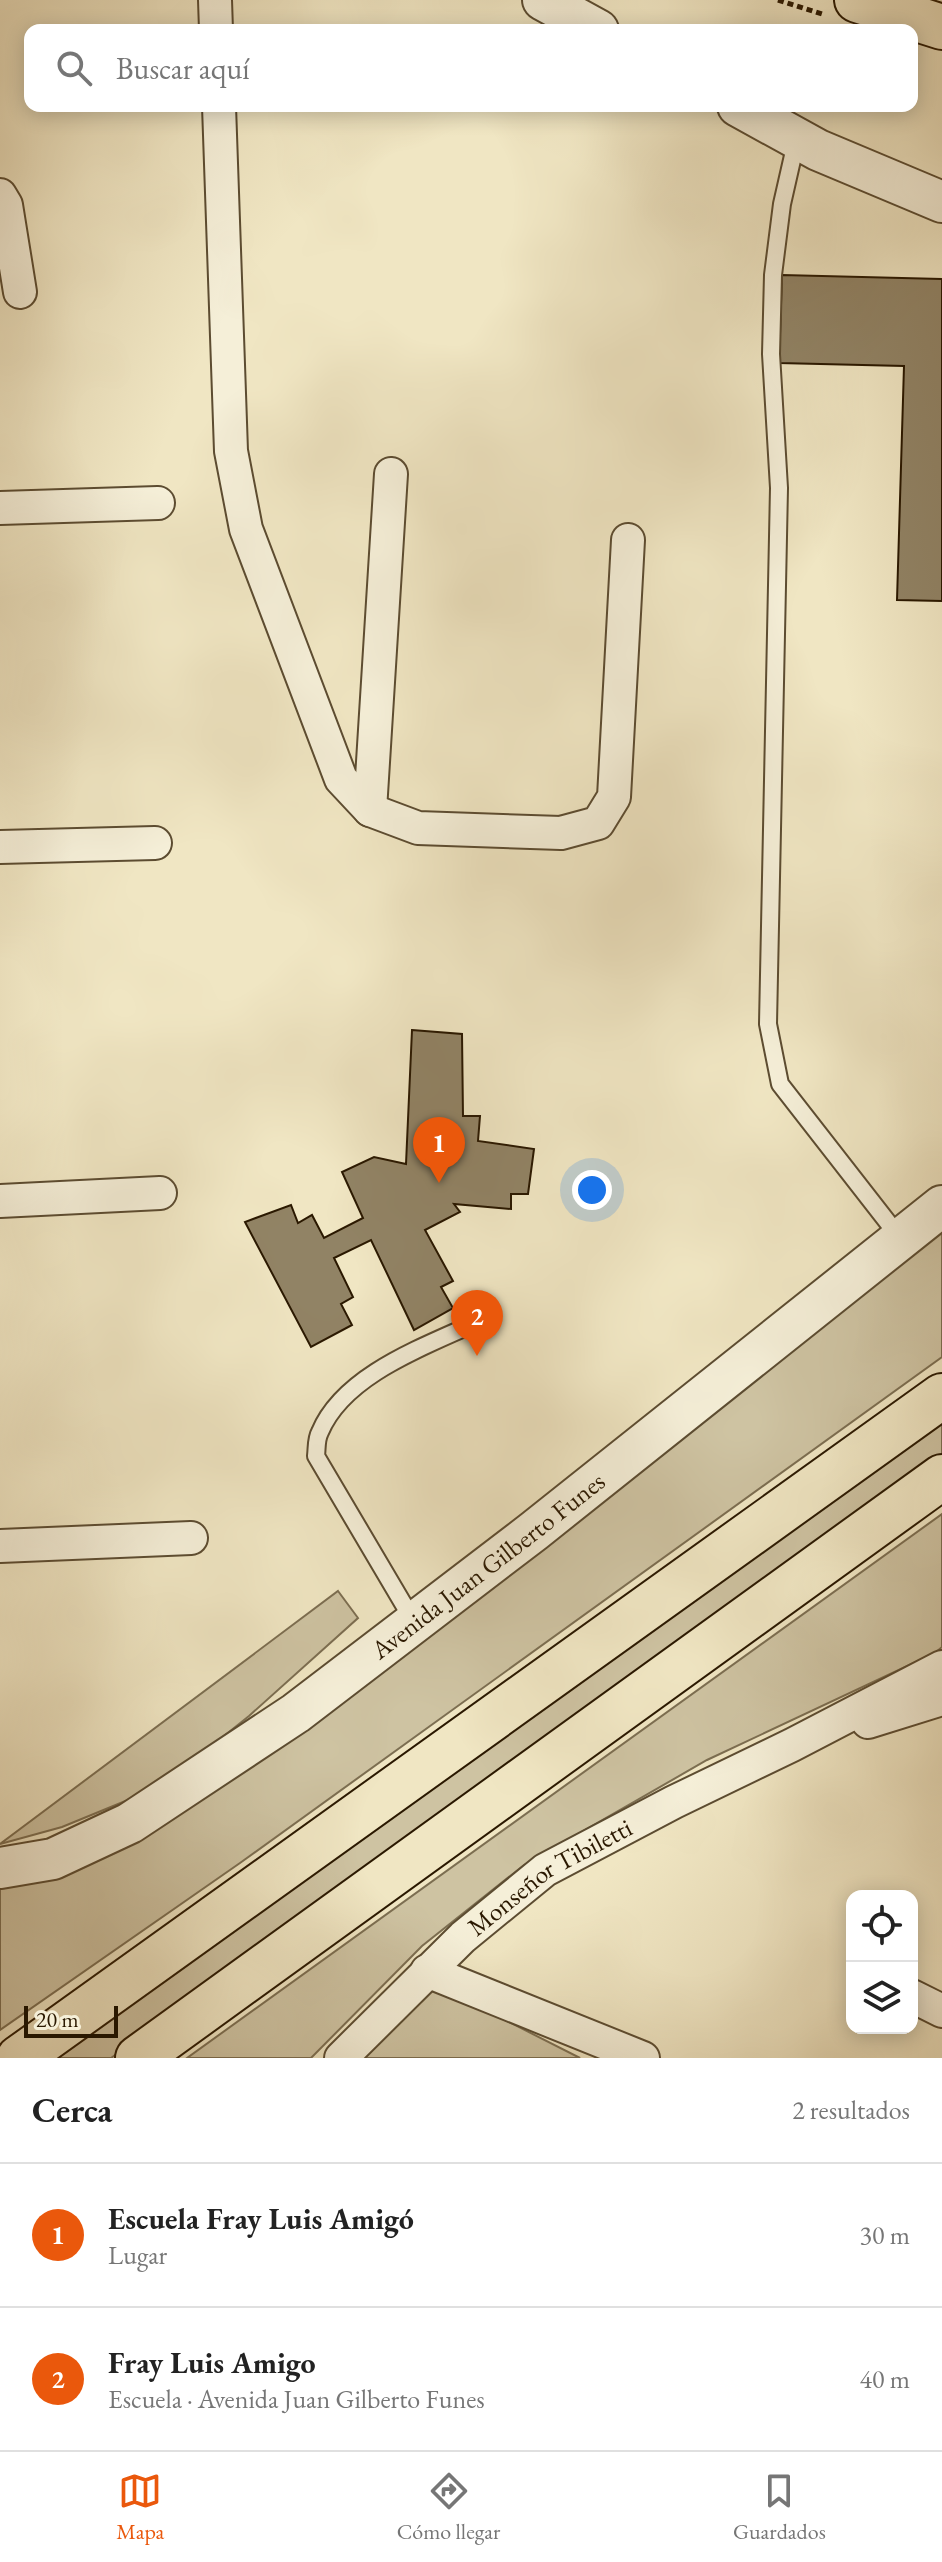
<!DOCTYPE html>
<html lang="es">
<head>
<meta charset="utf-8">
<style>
  body { margin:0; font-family:"EB Garamond",serif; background:#f6f6f6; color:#222 }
  .controls { position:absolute; right:24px; bottom:24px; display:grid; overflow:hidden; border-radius:16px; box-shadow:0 4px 20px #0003 }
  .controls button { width:72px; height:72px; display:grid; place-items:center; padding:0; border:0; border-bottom:2px solid #e0e0e0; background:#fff; color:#222; font:40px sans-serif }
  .scale { position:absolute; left:24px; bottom:20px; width:94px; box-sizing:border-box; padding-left:8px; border:4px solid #2a1800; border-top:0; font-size:22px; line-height:28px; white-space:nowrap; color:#2a1800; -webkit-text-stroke:6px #f5efd8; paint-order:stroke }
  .you { position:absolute; left:592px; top:1190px; width:28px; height:28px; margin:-20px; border:6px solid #fff; border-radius:50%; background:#1a73e8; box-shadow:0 0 0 12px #1a73e833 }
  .badge { display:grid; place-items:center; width:52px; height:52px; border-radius:50%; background:#ea580c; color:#fff; font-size:26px; font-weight:700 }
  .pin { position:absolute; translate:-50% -66px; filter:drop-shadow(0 2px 4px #0008) }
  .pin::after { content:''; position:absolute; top:42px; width:28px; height:24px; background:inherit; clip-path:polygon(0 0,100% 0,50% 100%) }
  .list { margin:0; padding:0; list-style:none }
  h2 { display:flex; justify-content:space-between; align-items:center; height:104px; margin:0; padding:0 32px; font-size:34px }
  h2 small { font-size:26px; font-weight:400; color:#767676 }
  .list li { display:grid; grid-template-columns:52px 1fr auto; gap:24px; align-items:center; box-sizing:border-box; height:144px; padding:0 32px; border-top:2px solid #e0e0e0 }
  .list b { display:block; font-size:30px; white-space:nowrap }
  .list p { margin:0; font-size:26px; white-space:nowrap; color:#767676 }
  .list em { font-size:26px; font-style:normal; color:#767676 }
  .icon { flex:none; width:44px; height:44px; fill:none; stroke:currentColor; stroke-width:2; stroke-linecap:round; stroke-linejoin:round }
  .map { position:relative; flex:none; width:942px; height:2058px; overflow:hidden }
  .search { position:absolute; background:#fff; box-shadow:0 4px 20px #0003; left:24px; right:24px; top:24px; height:88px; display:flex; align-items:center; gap:20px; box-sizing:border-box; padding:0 28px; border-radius:16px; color:#767676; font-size:30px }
  .sheet { height:392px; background:#fff }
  nav { display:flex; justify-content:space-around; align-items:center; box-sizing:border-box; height:112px; border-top:2px solid #e0e0e0; background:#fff; font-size:22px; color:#767676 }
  nav a { display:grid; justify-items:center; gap:4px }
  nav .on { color:#ea580c }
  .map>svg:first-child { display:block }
  .green { fill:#cec3a2; stroke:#7c6e51; stroke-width:2 }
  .building { fill:#918365; stroke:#2a1800; stroke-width:2 }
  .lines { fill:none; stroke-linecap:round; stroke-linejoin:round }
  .service-casing { stroke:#5c4c31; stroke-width:20 }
  .minor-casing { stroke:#5c4c31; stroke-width:36 }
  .tertiary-casing { stroke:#5c4c31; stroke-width:44 }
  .primary-casing { stroke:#2a1800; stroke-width:48 }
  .trunk-casing { stroke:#2a1800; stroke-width:48 }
  .path { stroke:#2a1800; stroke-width:5; stroke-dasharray:6 4; stroke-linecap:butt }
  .service { stroke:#f5efd8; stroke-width:16 }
  .minor { stroke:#f5efd8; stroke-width:32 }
  .tertiary { stroke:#f5efd8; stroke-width:40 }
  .primary { stroke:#f0e6c3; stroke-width:44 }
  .trunk { stroke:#f0e6c3; stroke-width:44 }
  .labels { text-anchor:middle; stroke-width:7; stroke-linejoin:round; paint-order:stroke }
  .street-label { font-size:26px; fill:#2a1800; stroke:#f5efd8 }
</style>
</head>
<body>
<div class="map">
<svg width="942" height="2058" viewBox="0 0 942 2058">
  <rect width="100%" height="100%" fill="#f0e6c3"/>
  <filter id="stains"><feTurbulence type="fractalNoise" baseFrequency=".0025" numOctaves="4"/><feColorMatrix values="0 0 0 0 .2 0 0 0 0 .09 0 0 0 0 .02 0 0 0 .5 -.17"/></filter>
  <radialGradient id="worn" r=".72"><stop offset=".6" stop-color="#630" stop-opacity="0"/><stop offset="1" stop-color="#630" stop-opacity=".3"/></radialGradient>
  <g class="green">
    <path d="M 942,1221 L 942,1357 L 240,1863 L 0,2030 L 0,1885 L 90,1859 Z"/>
    <path d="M 942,1417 L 942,1457 L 111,2058 L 51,2058 Z"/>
    <path d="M 942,1514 L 942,1647 L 935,1653 L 707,1760 L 524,1865 L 422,1946 L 311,2058 L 187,2058 Z"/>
    <path d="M 338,1591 L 358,1618 L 249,1716 L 194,1760 L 145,1793 L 62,1827 L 0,1844 Z"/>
    <path d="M 436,1985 L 580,2058 L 362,2058 Z"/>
  </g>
  <g class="building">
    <path d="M 782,275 L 942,279 L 942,601 L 897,600 L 904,366 L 779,363 Z"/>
    <path d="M 412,1030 L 462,1034 L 463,1116 L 480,1116 L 478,1141 L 534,1149 L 528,1194 L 511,1194 L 511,1209 L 454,1204 L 460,1212 L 425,1230 L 453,1281 L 441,1287 L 453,1308 L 414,1330 L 371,1240 L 334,1258 L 353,1297 L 341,1304 L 352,1325 L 311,1347 L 245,1222 L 291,1205 L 298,1223 L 312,1215 L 324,1238 L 363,1218 L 342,1172 L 374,1157 L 406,1164 Z"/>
  </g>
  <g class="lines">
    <g class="service-casing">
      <g id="service">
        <path d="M 797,138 L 782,204 L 773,275 L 771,354 L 779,488 L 768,1024 L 780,1084 L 900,1238"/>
        <path d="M 414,1622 L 316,1456 C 317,1448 316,1439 320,1432 C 345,1372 432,1344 486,1318"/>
      </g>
    </g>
    <g class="minor-casing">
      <g id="minor">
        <path d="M 215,0 L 216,30"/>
        <path d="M 219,106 L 231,451 L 246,529 L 341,779 L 370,810 L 418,828 L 561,833 L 598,823 L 614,797 L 628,540"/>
        <path d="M 0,195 L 6,205 L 20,292"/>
        <path d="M 0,508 L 158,503"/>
        <path d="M 370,810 L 391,474"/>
        <path d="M 0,847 L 155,843"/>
        <path d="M 0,1201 L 160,1193"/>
        <path d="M 0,1546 L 191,1538"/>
        <path d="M 868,1722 L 942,1699"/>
        <path d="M 427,1971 L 643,2058"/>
        <path d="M 912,1996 L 942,2011"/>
        <path id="s1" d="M 341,2058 L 463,1937 L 545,1870 L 674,1802 L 792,1745 L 942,1667"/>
      </g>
    </g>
    <g class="tertiary-casing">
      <g id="tertiary">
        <path d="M 543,0 L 598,30"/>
        <path d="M 738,106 L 818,150 L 942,202"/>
        <path id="s2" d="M 0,1868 L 53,1859 L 130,1823 L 296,1713 L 534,1531 L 942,1206"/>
      </g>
    </g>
    <g class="primary-casing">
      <path id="primary" d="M 857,0 L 942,27"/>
    </g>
    <g class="trunk-casing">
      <g id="trunk">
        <path d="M 19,2058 L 942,1396"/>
        <path d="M 138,2058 L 942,1477"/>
      </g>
    </g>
    <path class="path" d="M 778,0 L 825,15"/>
    <use href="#service" class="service"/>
    <use href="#minor" class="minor"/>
    <use href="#tertiary" class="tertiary"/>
    <use href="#primary" class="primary"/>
    <use href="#trunk" class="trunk"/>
  </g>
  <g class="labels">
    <g class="street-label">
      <text dy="9" stroke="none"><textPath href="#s2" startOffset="580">Avenida Juan Gilberto Funes</textPath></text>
      <text dy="9" stroke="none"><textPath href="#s1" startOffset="278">Monseñor Tibiletti</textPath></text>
    </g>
  </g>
  <rect width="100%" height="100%" filter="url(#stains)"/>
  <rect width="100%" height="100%" fill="url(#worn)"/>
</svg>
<div class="controls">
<button><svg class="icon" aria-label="locate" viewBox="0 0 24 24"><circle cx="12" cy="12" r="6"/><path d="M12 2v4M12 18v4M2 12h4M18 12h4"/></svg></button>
<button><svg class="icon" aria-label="layers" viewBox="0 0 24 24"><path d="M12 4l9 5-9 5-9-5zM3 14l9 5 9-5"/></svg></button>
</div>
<div class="scale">20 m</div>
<div class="you"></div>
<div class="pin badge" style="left:439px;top:1183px">1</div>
<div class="pin badge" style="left:477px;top:1356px">2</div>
<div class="search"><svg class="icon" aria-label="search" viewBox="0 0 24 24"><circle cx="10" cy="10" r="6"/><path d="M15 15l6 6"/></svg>Buscar aquí</div>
</div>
<section class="sheet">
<h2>Cerca<small>2 resultados</small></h2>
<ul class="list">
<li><span class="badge">1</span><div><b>Escuela Fray Luis Amigó</b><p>Lugar</p></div><em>30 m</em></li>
<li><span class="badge">2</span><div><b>Fray Luis Amigo</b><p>Escuela · Avenida Juan Gilberto Funes</p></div><em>40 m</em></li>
</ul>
</section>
<nav>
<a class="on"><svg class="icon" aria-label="map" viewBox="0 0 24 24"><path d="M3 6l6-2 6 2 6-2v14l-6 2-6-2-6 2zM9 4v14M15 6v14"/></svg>Mapa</a>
<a><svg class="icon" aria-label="directions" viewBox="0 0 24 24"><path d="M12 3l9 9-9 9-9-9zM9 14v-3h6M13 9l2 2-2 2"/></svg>Cómo llegar</a>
<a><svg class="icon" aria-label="saved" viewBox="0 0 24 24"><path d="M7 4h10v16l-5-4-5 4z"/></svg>Guardados</a>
</nav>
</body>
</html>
